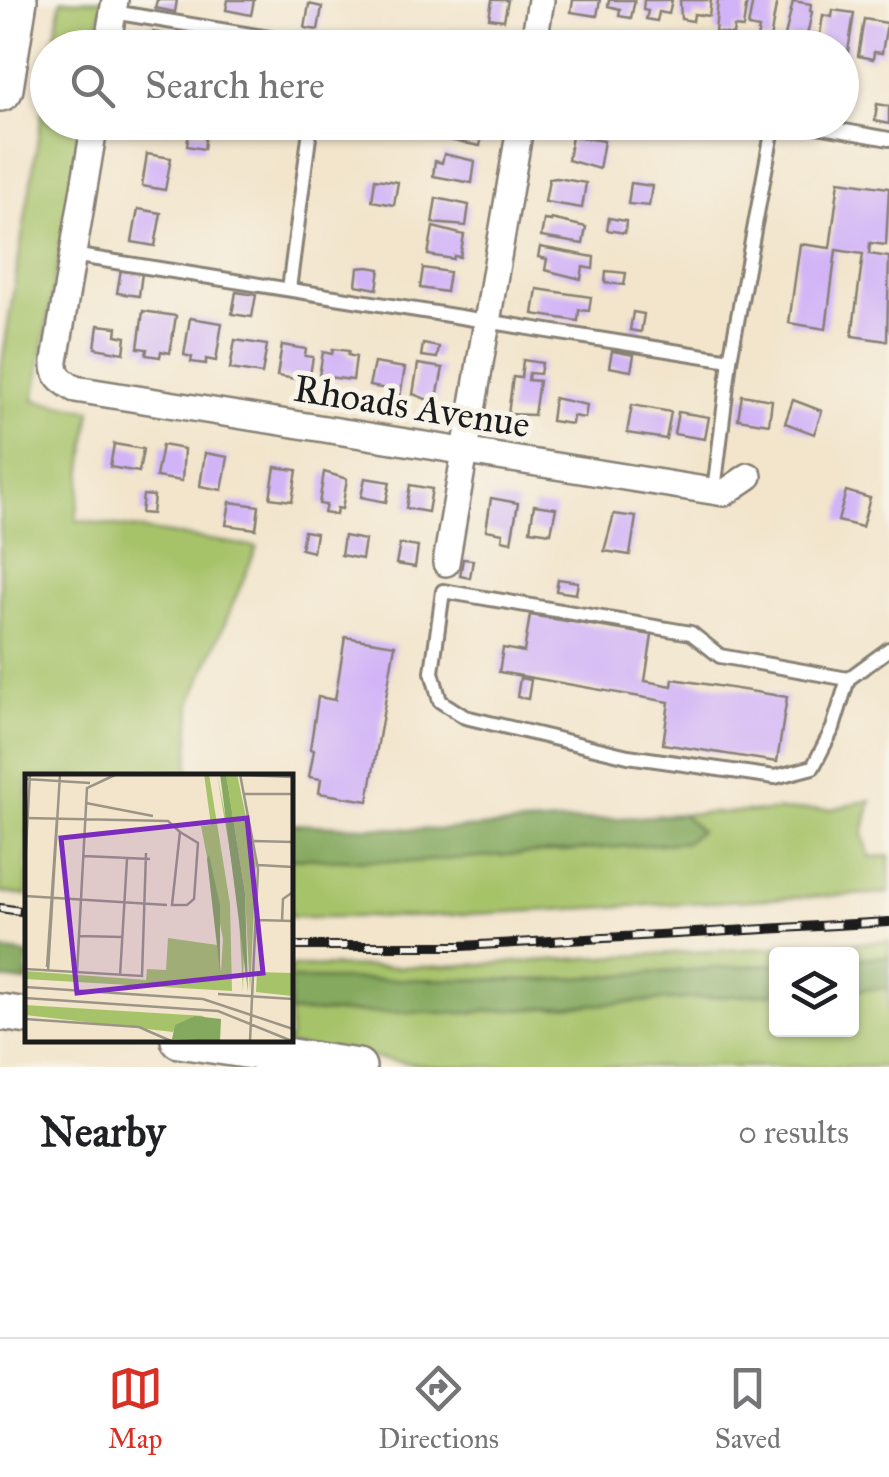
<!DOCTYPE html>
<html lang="en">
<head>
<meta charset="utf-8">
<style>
  body { margin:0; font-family:"IM FELL Great Primer",serif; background:#f6f6f6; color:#202124 }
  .controls { position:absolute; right:30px; bottom:30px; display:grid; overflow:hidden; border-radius:10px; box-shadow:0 2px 8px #0004 }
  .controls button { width:90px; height:90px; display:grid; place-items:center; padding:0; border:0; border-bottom:2px solid #e0e0e0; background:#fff; color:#202124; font:50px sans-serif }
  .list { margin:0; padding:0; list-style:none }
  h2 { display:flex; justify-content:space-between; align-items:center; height:130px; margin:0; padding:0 40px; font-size:42px }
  h2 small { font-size:32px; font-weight:400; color:#757577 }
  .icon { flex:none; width:55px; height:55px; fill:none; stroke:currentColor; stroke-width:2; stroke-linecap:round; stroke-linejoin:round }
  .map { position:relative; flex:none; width:889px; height:1067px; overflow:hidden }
  .search { position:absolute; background:#fff; box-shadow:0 2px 8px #0004; left:30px; right:30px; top:30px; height:110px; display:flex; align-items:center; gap:25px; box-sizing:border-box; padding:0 35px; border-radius:55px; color:#757577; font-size:38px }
  .sheet { height:270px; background:#fff }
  nav { display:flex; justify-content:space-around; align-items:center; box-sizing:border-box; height:140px; border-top:2px solid #e0e0e0; background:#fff; font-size:28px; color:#757577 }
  nav a { display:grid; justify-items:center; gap:5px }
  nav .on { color:#d93025 }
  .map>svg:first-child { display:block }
  .green { fill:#a7c36a; stroke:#627043; stroke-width:2.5 }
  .forest { fill:#85a95e; stroke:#50623d; stroke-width:2.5 }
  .building { fill:#d1b3f7 }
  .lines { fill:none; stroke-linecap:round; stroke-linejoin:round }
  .lane-casing { stroke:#878074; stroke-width:18 }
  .street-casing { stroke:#878074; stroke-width:30 }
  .secondary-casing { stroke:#878074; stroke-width:40 }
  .highway-casing { stroke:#878074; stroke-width:50 }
  .lane { stroke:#fff; stroke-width:12 }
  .street { stroke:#fff; stroke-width:25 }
  .secondary { stroke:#fff; stroke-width:35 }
  .highway { stroke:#fff; stroke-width:45 }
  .rail-casing { stroke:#1c1c1c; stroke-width:10 }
  .rail { stroke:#f7f3e8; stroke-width:6; stroke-dasharray:19; stroke-linecap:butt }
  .labels { text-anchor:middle; stroke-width:10; stroke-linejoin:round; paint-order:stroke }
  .street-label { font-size:38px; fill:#1c1c1c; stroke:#f7f3e8 }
  .inset-road { fill:none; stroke:#9c9586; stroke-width:2.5 }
  .view { fill:#7b2cbf; fill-opacity:0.15; stroke:#7b2cbf; stroke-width:5 }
  .inset-edge { fill:none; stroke:#1c1c1c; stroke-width:5 }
</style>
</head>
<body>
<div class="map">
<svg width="889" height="1067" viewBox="0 0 889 1067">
  <rect width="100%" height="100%" fill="#f7f3e8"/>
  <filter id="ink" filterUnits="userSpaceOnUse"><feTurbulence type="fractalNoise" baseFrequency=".01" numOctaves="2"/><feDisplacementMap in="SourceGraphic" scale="20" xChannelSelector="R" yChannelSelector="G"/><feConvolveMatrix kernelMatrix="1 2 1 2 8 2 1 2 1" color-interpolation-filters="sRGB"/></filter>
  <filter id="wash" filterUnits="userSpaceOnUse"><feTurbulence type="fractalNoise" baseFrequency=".0048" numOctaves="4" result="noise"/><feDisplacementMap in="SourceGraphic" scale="40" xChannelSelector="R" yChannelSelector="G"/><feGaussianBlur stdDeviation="2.25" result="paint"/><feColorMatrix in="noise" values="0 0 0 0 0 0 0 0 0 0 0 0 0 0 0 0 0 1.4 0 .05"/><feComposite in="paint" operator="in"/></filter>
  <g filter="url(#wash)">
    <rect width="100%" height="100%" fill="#f2e5cc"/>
    <g class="green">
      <path d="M 61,0 L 104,0 L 95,47 L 53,48 Z"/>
      <path d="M 47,82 L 48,122 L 82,123 L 34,400 L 91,410 L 76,520 L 257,547 L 191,703 L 188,777 L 28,777 L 27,896 L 0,892 L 0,375 Z"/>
      <path d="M 871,800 L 863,834 L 870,857 L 889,856 L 889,893 L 414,917 L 290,917 L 290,858 L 411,862 L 685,842 L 699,831 L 683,814 L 832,809 Z"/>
      <path d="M 889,941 L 889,956 L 852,959 L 852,954 L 776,954 L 776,964 L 548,980 L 290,979 L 290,966 L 429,967 Z"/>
      <path d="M 889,988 L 889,1066 L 875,1067 L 434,1067 L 257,1040 L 290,1040 L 290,1012 L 464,1013 L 776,993 L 776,1030 L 852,1030 L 852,990 Z"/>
    </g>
    <g class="forest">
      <path d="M 683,814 L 700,831 L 685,842 L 411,862 L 290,858 L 290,824 L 434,830 Z"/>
      <path d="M 0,950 L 27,954 L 27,982 L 0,979 Z"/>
      <path d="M 889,956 L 889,988 L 852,990 L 852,959 Z"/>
      <path d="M 776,964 L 776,993 L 464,1013 L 290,1012 L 290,979 L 548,980 Z"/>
    </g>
    <g id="blocks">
      <g class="building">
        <path d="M 157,0 L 177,0 L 175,12 L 155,8 Z"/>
        <path d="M 228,0 L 254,0 L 251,15 L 226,10 Z"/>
        <path d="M 492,0 L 508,0 L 504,20 L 489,18 Z"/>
        <path d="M 573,0 L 600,0 L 597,16 L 571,12 Z"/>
        <path d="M 609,0 L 635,0 L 631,18 L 619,16 L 620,9 L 608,6 Z"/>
        <path d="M 644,0 L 672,0 L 669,14 L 659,12 L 657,21 L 646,19 L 648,11 L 643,10 Z"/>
        <path d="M 680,0 L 711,0 L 709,16 L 694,14 L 693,21 L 681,19 Z"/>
        <path d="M 718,0 L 747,0 L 743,28 L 734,27 L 733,35 L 715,32 Z"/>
        <path d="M 753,0 L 777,0 L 770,40 L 757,38 L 759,29 L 748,27 Z"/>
        <path d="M 793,1 L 811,4 L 810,11 L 812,12 L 805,45 L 789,42 L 789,37 L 785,36 Z"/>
        <path d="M 309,4 L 322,7 L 318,30 L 305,28 Z"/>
        <path d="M 833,10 L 854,13 L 847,58 L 842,57 L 842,48 L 818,48 L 823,15 L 832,17 Z"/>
        <path d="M 864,19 L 887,23 L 882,53 L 874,52 L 873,59 L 858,56 Z"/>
        <path d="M 153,32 L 197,39 L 199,48 L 144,48 L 146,33 Z"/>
        <path d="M 877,104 L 889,106 L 889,124 L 875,121 Z"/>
        <path d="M 132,122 L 172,122 L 171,131 Z"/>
        <path d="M 355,122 L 377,122 L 376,131 L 354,128 Z"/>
        <path d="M 446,122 L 484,122 L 480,146 L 438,138 L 440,128 L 445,128 Z"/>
        <path d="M 567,122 L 601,122 L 600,130 Z"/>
        <path d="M 670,122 L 698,122 L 695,141 L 667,136 Z"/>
        <path d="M 189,131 L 206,133 L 204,149 L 187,146 Z"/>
        <path d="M 572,136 L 604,141 L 599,169 L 568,160 Z"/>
        <path d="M 147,154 L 171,158 L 165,190 L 142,186 Z"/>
        <path d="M 444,154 L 475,161 L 472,183 L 433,176 L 435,161 L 442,163 Z"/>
        <path d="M 557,178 L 586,183 L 582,208 L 545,202 L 549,179 Z"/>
        <path d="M 375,179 L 398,182 L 394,205 L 372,201 Z"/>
        <path d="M 839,181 L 889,188 L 886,245 L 870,243 L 869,254 L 889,257 L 887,341 L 852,336 L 863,254 L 836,250 L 826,329 L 789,323 L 800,244 L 830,248 Z"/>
        <path d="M 631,183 L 652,186 L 649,206 L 628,204 Z"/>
        <path d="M 436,198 L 469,205 L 466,226 L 432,223 Z"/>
        <path d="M 138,209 L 161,213 L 155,246 L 132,242 Z"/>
        <path d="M 609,218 L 626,221 L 625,233 L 607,230 Z"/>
        <path d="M 551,219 L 586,227 L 583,244 L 541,237 L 544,220 L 551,221 Z"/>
        <path d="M 433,227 L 464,235 L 460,257 L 454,256 L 453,259 L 428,255 Z"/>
        <path d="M 540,247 L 594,257 L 593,269 L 583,267 L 581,279 L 545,270 L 547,259 L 538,257 Z"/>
        <path d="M 368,267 L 380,269 L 377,289 L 356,285 L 358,268 Z"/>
        <path d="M 423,268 L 449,272 L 446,292 L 420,288 Z"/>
        <path d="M 121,269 L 142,273 L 139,296 L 117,293 Z"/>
        <path d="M 606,271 L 626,273 L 624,285 L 605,283 Z"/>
        <path d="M 537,289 L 591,297 L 589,311 L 579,310 L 578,321 L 533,314 Z"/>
        <path d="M 236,292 L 256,295 L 252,317 L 232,314 Z"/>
        <path d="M 143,311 L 176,316 L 170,353 L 161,351 L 160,357 L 146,355 L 147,349 L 138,348 Z"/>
        <path d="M 633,312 L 644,314 L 641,332 L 630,330 Z"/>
        <path d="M 190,318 L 222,323 L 216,361 L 206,359 L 206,364 L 191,362 L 192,357 L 184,355 Z"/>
        <path d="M 98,325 L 117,327 L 116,335 L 126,337 L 124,353 L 95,348 Z"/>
        <path d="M 235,340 L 267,345 L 262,374 L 230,369 Z"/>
        <path d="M 423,344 L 439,347 L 437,358 L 421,356 Z"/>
        <path d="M 282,345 L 306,349 L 305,356 L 313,357 L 309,381 L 277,376 Z"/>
        <path d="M 333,349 L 349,351 L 348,355 L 356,357 L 353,380 L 319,376 L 323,352 L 332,354 Z"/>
        <path d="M 612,351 L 634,355 L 631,371 L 609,367 Z"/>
        <path d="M 523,360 L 542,363 L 540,374 L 529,373 L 528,380 L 539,381 L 534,415 L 508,414 L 513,377 L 521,378 Z"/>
        <path d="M 374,363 L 405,368 L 400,396 L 387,394 L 388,389 L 369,386 Z"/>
        <path d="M 418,364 L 443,368 L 436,403 L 413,394 Z"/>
        <path d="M 742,395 L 772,400 L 769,424 L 738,419 Z"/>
        <path d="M 554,398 L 587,405 L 585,418 L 573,416 L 572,424 L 551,421 Z"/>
        <path d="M 793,400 L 822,411 L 814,434 L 785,423 Z"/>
        <path d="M 632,405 L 671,412 L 666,439 L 627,433 Z"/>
        <path d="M 678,412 L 709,417 L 705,439 L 674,434 Z"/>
        <path d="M 114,444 L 143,449 L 139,472 L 110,467 Z"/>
        <path d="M 162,445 L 184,449 L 182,481 L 156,477 Z"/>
        <path d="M 205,453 L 228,457 L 222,490 L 200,486 Z"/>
        <path d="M 275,467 L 297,470 L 292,501 L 270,498 Z"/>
        <path d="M 324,472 L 347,479 L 342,509 L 337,508 L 336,515 L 324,513 L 326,505 L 319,504 Z"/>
        <path d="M 365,478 L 390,482 L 386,502 L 361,497 Z"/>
        <path d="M 410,485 L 432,489 L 428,512 L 406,508 Z"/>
        <path d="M 846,491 L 870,498 L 862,527 L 838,521 Z"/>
        <path d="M 143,495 L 154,496 L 152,514 L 141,513 Z"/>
        <path d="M 491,498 L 518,503 L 511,542 L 502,540 L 503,533 L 486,530 Z"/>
        <path d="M 230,502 L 259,506 L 256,529 L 226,525 Z"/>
        <path d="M 534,505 L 556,508 L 551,533 L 530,530 Z"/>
        <path d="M 614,514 L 636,517 L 630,555 L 604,551 Z"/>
        <path d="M 304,531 L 316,533 L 313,552 L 301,549 Z"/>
        <path d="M 344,536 L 365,540 L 362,559 L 341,555 Z"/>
        <path d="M 400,544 L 418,547 L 415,567 L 396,564 Z"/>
        <path d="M 463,559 L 473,560 L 470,578 L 460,576 Z"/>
        <path d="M 558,579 L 578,582 L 576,594 L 556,591 Z"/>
        <path d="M 530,615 L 652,635 L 645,681 L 672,686 L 673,679 L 787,697 L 777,762 L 663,744 L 669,702 L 499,672 L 503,648 L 524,652 Z"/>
        <path d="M 345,637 L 395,645 L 368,801 L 319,793 L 321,779 L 309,777 L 314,750 L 310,749 L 318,697 L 335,700 Z"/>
        <path d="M 520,678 L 531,680 L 528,699 L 517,697 Z"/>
      </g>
    </g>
  </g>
  <g filter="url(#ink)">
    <use href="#blocks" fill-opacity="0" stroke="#878074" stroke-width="2.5"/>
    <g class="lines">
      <g class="lane-casing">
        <g id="lane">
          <path d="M 113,12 L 330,48"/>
          <path d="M 795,122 L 889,139"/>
          <path d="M 72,255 L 730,360"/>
          <path d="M 289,289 L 311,122"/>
          <path d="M 714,491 L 730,360 L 774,122"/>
          <path d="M 848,679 L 833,728 L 813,767 L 775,777 L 628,756 L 465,717 L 440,701 L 432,672 L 443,591 L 691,633 L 720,656 L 848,679 L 889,649"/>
        </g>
      </g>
      <g class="street-casing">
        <g id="street">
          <path d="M 107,48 L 115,0"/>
          <path d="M 533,48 L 541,0"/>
          <path d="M 95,122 L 55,361 C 54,377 62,381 75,389 L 724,493 L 749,476"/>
          <path d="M 446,563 L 521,122"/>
        </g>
      </g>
      <g class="secondary-casing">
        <g id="secondary">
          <path d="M 0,1012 L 28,1016"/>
          <path d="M 179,1040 L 358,1067"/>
        </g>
      </g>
      <g class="highway-casing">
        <path id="highway" d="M 0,88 L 14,0"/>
      </g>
      <use href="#lane" class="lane"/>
      <use href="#street" class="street"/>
      <use href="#secondary" class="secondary"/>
      <use href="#highway" class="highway"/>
      <g class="rail-casing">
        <g id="rail">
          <path d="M 0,908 L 28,912"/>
          <path d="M 290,946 L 461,946 L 889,922"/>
        </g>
      </g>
      <use href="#rail" class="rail"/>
    </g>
  </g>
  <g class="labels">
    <g class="street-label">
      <text transform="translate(412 406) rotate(9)" y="13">Rhoads Avenue</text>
    </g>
  </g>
  <g transform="translate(25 774)">
    <rect width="268" height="268" fill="#f2e5cc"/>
    <path d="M 179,0 L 184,0 L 205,130 L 207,217 L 0,205 L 0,197 L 121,206 L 122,195 L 141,196 L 143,164 L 192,171 L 196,197 L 198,165 L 176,52 L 186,51 ZM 192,0 L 213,105 L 219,170 L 218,218 L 213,126 ZM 201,0 L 212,0 L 231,90 L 225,218 L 220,119 ZM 232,198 L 267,199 L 267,222 L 231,218 ZM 0,231 L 180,242 L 151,251 L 148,258 L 0,241 Z" fill="#a7c36a"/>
    <path d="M 195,0 L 201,0 L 220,119 L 223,218 ZM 184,81 L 195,131 L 195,198 L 182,85 ZM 170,242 L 196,245 L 195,267 L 147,265 L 150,251 Z" fill="#85a95e"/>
    <path class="inset-road" d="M 106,0 L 156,0M 215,0 L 233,95 L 225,267M 215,1 L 268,3M 1,5 L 65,9M 219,20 L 268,20M 61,29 L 128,42M 0,44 L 143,47 L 155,58 L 147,131 L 162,131 L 169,125 L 173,69 L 155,58M 229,67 L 268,68M 59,82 L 125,85M 233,91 L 268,93M 0,93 L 5,0M 0,122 L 142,131M 231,146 L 268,147M 257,147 L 258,125 L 268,118M 54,162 L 97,163M 22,193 L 32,44M 0,195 L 117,202 L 121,79M 23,197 L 35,0M 52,199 L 62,14 L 92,0M 95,202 L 102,85M 0,213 L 178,225 L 268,255M 193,220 L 268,225M 0,224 L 193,237 L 267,267M 0,245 L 114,253 L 146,267"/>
    <path class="view" d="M 222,44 L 238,199 L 52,219 L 36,64 Z"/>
    <rect width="268" height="268" class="inset-edge"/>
  </g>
</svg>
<div class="controls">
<button><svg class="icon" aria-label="layers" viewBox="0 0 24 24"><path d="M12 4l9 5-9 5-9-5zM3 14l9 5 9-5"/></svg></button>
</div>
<div class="search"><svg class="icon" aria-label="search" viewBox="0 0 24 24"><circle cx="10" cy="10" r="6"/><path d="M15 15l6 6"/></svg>Search here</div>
</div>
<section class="sheet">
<h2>Nearby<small>0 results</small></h2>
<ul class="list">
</ul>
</section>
<nav>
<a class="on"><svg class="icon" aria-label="map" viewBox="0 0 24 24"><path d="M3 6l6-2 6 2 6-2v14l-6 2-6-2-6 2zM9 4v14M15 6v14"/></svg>Map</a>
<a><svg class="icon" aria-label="directions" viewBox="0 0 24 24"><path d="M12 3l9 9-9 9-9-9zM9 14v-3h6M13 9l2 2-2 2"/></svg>Directions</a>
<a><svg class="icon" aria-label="saved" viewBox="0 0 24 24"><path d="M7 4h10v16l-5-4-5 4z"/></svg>Saved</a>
</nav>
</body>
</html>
